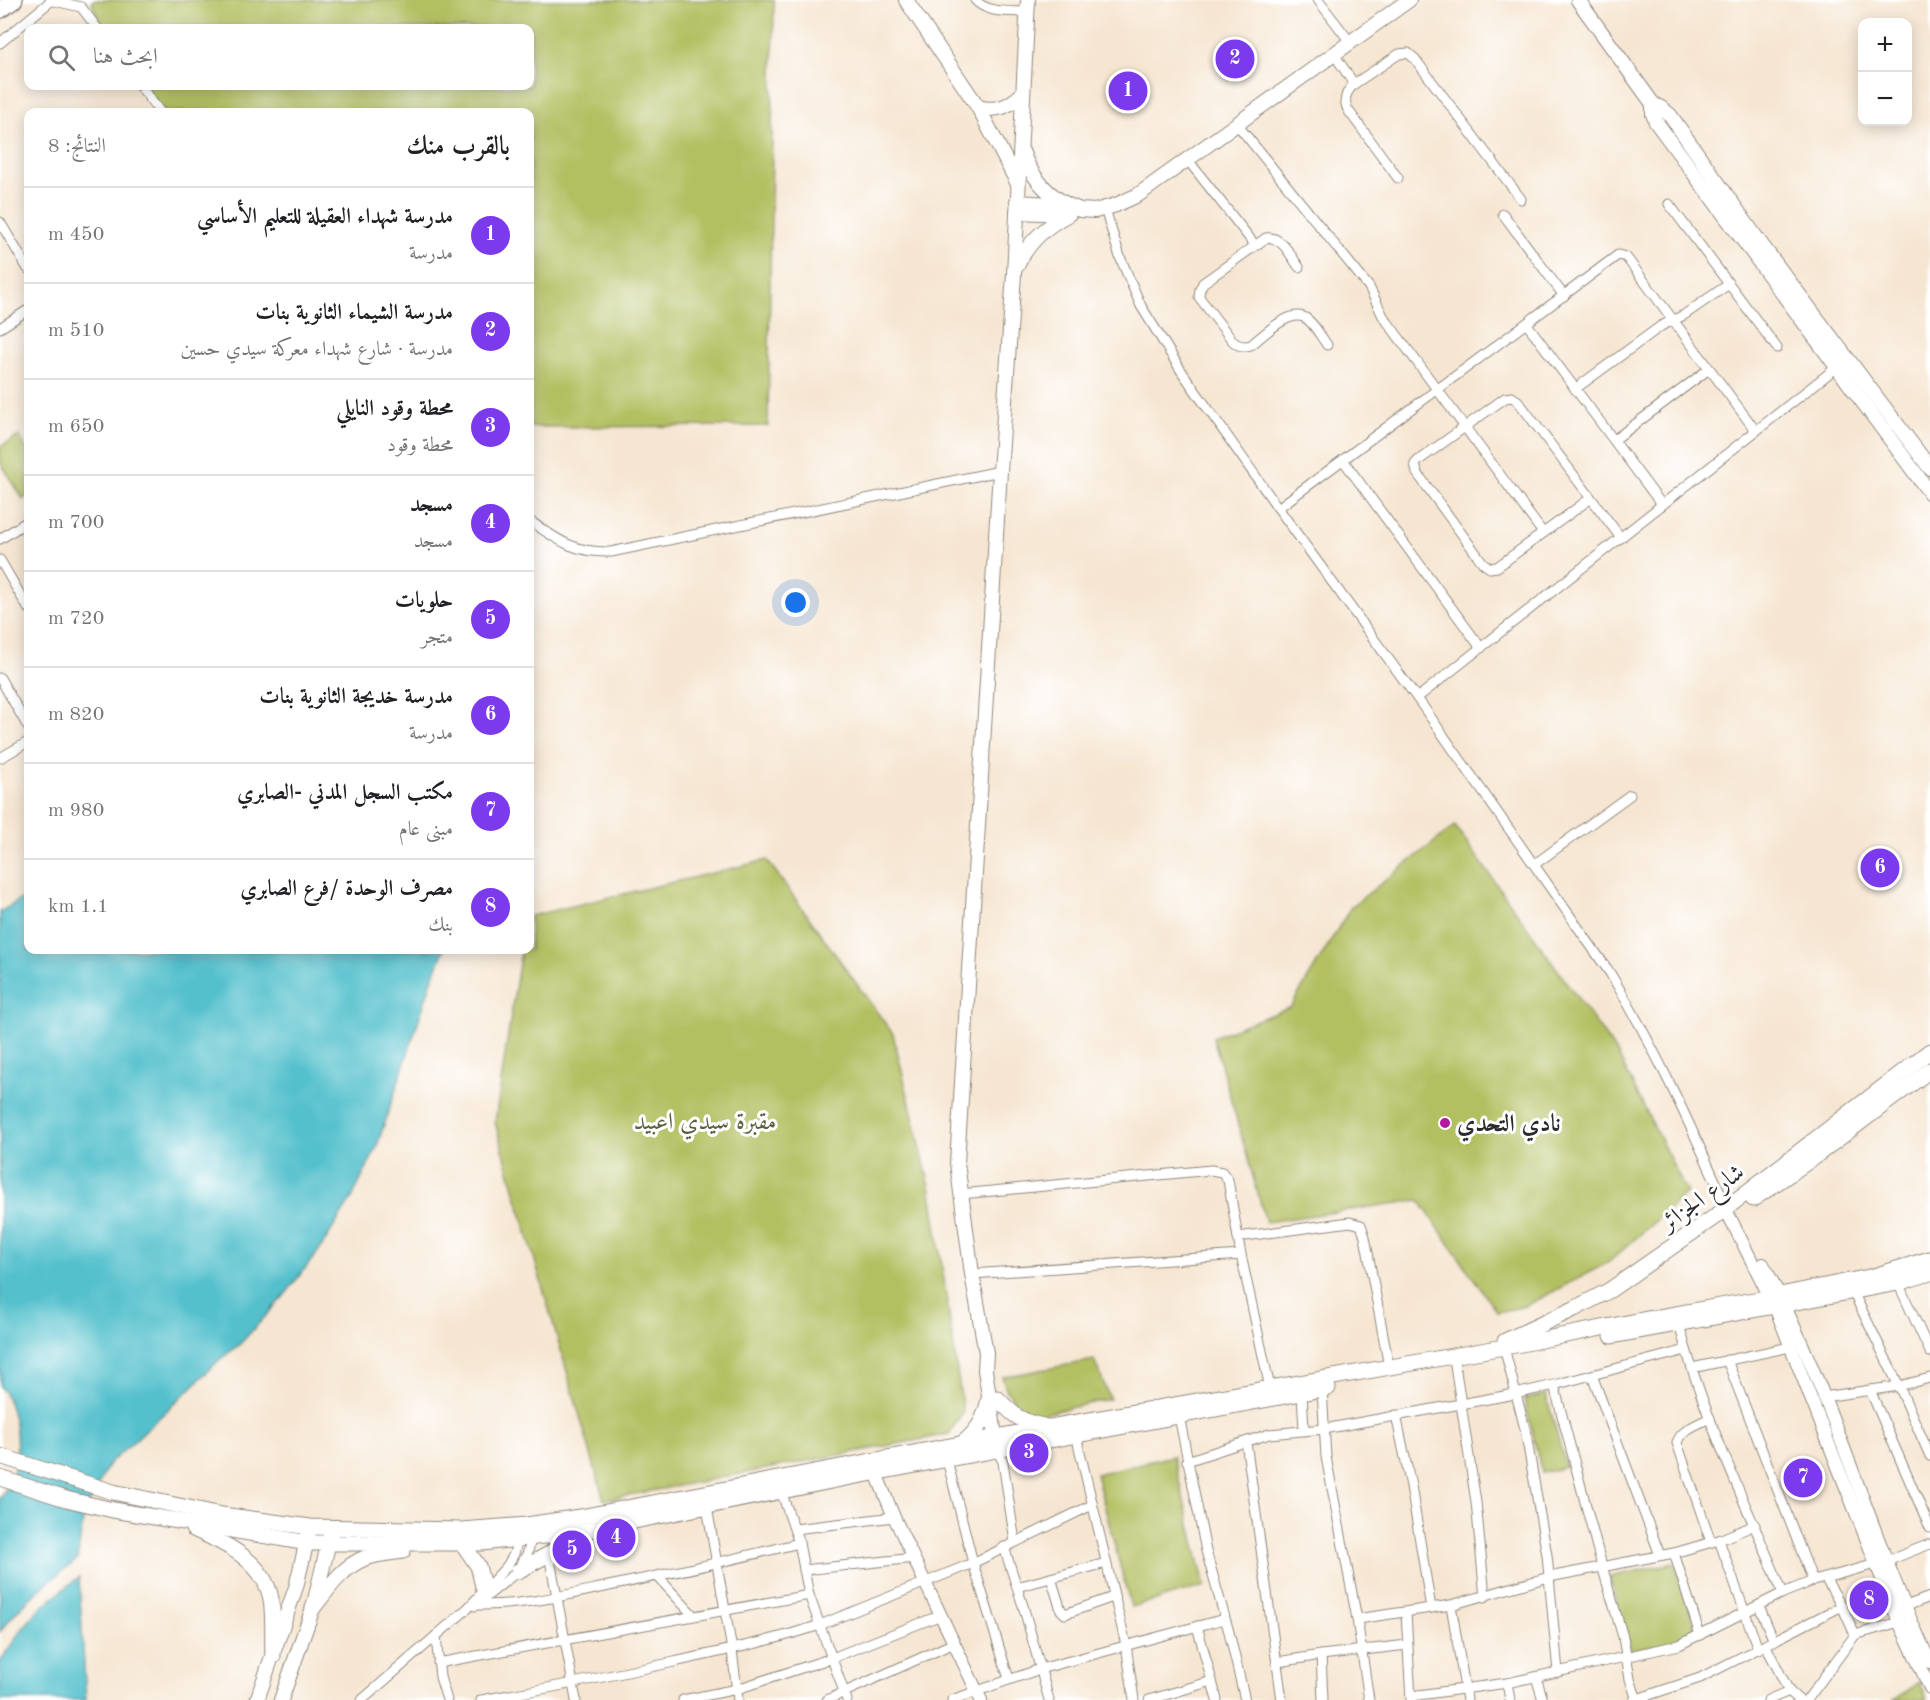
<!DOCTYPE html>
<html lang="ar">
<head>
<meta charset="utf-8">
<style>
  body { margin:0; font-family:"Old Standard TT",Amiri,serif; background:#f2f2f2; color:#202124; direction:rtl }
  .controls { position:absolute; right:18px; top:18px; display:grid; overflow:hidden; border-radius:12px; box-shadow:0 3px 15px #0003 }
  .controls button { width:54px; height:54px; display:grid; place-items:center; padding:0; border:0; border-bottom:2px solid #e0e0e0; background:#fff; color:#202124; font:30px sans-serif }
  .you { position:absolute; left:796px; top:603px; width:21px; height:21px; margin:-15px; border:4px solid #fff; border-radius:50%; background:#1a73e8; box-shadow:0 0 0 9px #1a73e833 }
  .badge { display:grid; place-items:center; width:39px; height:39px; border-radius:50%; background:#7c3aed; color:#fff; font-size:20px; font-weight:700 }
  .pin { position:absolute; translate:-50% -50%; border:3px solid #fff; box-shadow:0 2px 6px #0006 }
  .list { margin:0; padding:0; list-style:none }
  h2 { display:flex; justify-content:space-between; align-items:center; height:78px; margin:0; padding:0 24px; font-size:26px }
  h2 small { font-size:20px; font-weight:400; color:#757577 }
  .list li { display:grid; grid-template-columns:39px 1fr auto; gap:18px; align-items:center; box-sizing:border-box; height:96px; padding:0 24px; border-top:2px solid #e0e0e0 }
  .list b { display:block; font-size:22px; white-space:nowrap }
  .list p { margin:0; font-size:20px; white-space:nowrap; color:#757577 }
  .list em { font-size:20px; font-style:normal; color:#757577 }
  .icon { flex:none; width:33px; height:33px; fill:none; stroke:currentColor; stroke-width:2; stroke-linecap:round; stroke-linejoin:round }
  .map { position:relative; flex:none; width:1930px; height:1700px; overflow:hidden; direction:ltr }
  .search { position:absolute; background:#fff; box-shadow:0 3px 15px #0003; left:24px; top:24px; width:510px; height:66px; display:flex; align-items:center; gap:15px; box-sizing:border-box; padding:0 21px; border-radius:12px; color:#757577; font-size:22px }
  .panel { position:absolute; background:#fff; box-shadow:0 3px 15px #0003; left:24px; top:108px; width:510px; height:846px; border-radius:12px; direction:rtl }
  .map>svg:first-child { display:block }
  .green { fill:#b3c062; stroke:#6f7646; stroke-width:1.5 }
  .water { fill:#53c0cc; stroke:#3f767c; stroke-width:1.5 }
  .lines { fill:none; stroke-linecap:round; stroke-linejoin:round }
  .minor-casing { stroke:#90887e; stroke-width:11 }
  .tertiary-casing { stroke:#90887e; stroke-width:14 }
  .secondary-casing { stroke:#90887e; stroke-width:16 }
  .primary-casing { stroke:#90887e; stroke-width:17 }
  .trunk-casing { stroke:#90887e; stroke-width:19 }
  .minor { stroke:#fff; stroke-width:9 }
  .tertiary { stroke:#fff; stroke-width:12 }
  .secondary { stroke:#fff; stroke-width:14 }
  .primary { stroke:#fff; stroke-width:15 }
  .trunk { stroke:#fff; stroke-width:16 }
  .poi-dot { fill:#b5179e; stroke:#fff; stroke-width:2 }
  .labels { text-anchor:middle; stroke-width:6; stroke-linejoin:round; paint-order:stroke }
  .park-label { font-size:24px; fill:#5b5f3e; stroke:#fff }
  .poi-label { font-size:24px; font-weight:bold; fill:#2b2b2b; stroke:#fff; text-anchor:start }
  .street-label { font-size:24px; fill:#2b2b2b; stroke:#fff }
</style>
</head>
<body>
<div class="map">
<svg width="1930" height="1700" viewBox="0 0 1930 1700">
  <rect width="100%" height="100%" fill="#fff"/>
  <filter id="ink" filterUnits="userSpaceOnUse"><feTurbulence type="fractalNoise" baseFrequency=".0167" numOctaves="2"/><feDisplacementMap in="SourceGraphic" scale="12" xChannelSelector="R" yChannelSelector="G"/><feConvolveMatrix kernelMatrix="1 2 1 2 8 2 1 2 1" color-interpolation-filters="sRGB"/></filter>
  <filter id="wash" filterUnits="userSpaceOnUse"><feTurbulence type="fractalNoise" baseFrequency=".008" numOctaves="4" result="noise"/><feDisplacementMap in="SourceGraphic" scale="24" xChannelSelector="R" yChannelSelector="G"/><feGaussianBlur stdDeviation="1.35" result="paint"/><feColorMatrix in="noise" values="0 0 0 0 0 0 0 0 0 0 0 0 0 0 0 0 0 1.4 0 .05"/><feComposite in="paint" operator="in"/></filter>
  <g filter="url(#wash)">
    <rect width="100%" height="100%" fill="#f6e6d1"/>
    <g class="green">
      <path d="M 93,0 L 774,0 L 768,426 L 530,427 L 530,112 L 165,112 L 144,86 L 530,86 L 530,28 L 102,28 L 92,3 Z"/>
      <path d="M 19,436 L 28,452 L 28,496 L 23,499 L 0,462 L 0,447 Z"/>
      <path d="M 1455,826 L 1617,1053 L 1687,1193 L 1609,1262 L 1526,1306 L 1497,1312 L 1419,1200 L 1266,1222 L 1213,1037 L 1291,1007 L 1351,907 Z"/>
      <path d="M 767,860 L 893,1034 L 931,1191 L 963,1411 L 949,1434 L 604,1500 L 495,1122 L 521,950 L 530,950 L 530,916 Z"/>
      <path d="M 1094,1360 L 1110,1399 L 1037,1415 L 1022,1412 L 1007,1391 L 1002,1377 Z"/>
      <path d="M 1546,1394 L 1566,1467 L 1542,1473 L 1524,1399 Z"/>
      <path d="M 1173,1456 L 1205,1586 L 1131,1607 L 1096,1474 Z"/>
      <path d="M 1674,1563 L 1697,1633 L 1676,1642 L 1631,1650 L 1609,1577 Z"/>
      <path d="M 1920,1682 L 1927,1700 L 1894,1700 Z"/>
    </g>
    <g class="water">
      <path d="M 28,895 L 28,950 L 444,950 L 432,980 L 376,1149 L 352,1198 L 320,1249 L 284,1296 L 240,1344 L 218,1361 L 190,1389 L 108,1465 L 84,1514 L 77,1560 C 52,1579 17,1606 0,1632 L 0,1497 C 24,1471 20,1413 0,1386 L 0,912 Z"/>
      <path d="M 79,1577 L 86,1700 L 0,1700 L 0,1662 L 19,1633 L 39,1609 Z"/>
    </g>
  </g>
  <g filter="url(#ink)">
    <g class="lines">
      <g class="minor-casing">
        <g id="minor">
          <path d="M 50,0 L 81,7 L 97,28"/>
          <path d="M 975,0 C 988,14 1010,11 1027,12"/>
          <path d="M 1318,0 L 1351,43"/>
          <path d="M 0,43 L 52,0"/>
          <path d="M 1334,54 L 1354,84"/>
          <path d="M 140,86 L 160,112"/>
          <path d="M 1236,123 L 1369,287 L 1383,316 L 1543,533"/>
          <path d="M 1187,159 L 1255,245"/>
          <path d="M 1398,178 L 1348,110 C 1343,99 1346,92 1354,84 L 1399,54 L 1408,53 L 1415,59 L 1521,199"/>
          <path d="M 1669,204 L 1777,348"/>
          <path d="M 1105,209 L 1120,257 L 1141,306 L 1182,372 L 1278,508 L 1417,698 L 1610,973 C 1653,1044 1688,1120 1722,1196 L 1725,1208"/>
          <path d="M 1503,214 L 1564,296"/>
          <path d="M 0,222 L 28,269"/>
          <path d="M 1299,267 C 1290,255 1282,236 1266,238 L 1203,283 L 1200,289 L 1199,297 L 1232,340 C 1237,346 1244,347 1251,345 C 1264,335 1291,307 1307,319 C 1315,325 1321,337 1327,345"/>
          <path d="M 1527,324 L 1662,505"/>
          <path d="M 0,328 L 28,310"/>
          <path d="M 1575,389 L 1661,326 L 1684,315 L 1729,284"/>
          <path d="M 1614,440 L 1709,369"/>
          <path d="M 1343,460 L 1481,648"/>
          <path d="M 1591,498 L 1497,567 L 1490,568 L 1483,563 L 1417,473 L 1415,464 L 1419,460 L 1505,398 L 1512,397 L 1518,401 L 1621,538"/>
          <path d="M 1278,508 L 1618,255 L 1626,257 L 1756,431"/>
          <path d="M 530,521 C 559,541 575,553 611,552 L 1000,471"/>
          <path d="M 0,539 L 28,521"/>
          <path d="M 0,560 L 28,608"/>
          <path d="M 0,678 L 28,727"/>
          <path d="M 1417,698 L 1837,367"/>
          <path d="M 0,758 L 28,742"/>
          <path d="M 1535,864 L 1630,795"/>
          <path d="M 961,1194 L 1211,1170 L 1222,1172 L 1228,1180 L 1241,1255 L 1270,1388"/>
          <path d="M 1238,1237 L 1350,1222 L 1361,1225 L 1365,1237 L 1389,1367"/>
          <path d="M 972,1274 L 1241,1255"/>
          <path d="M 1898,1283 L 1930,1352"/>
          <path d="M 1853,1292 L 1899,1386 L 1930,1456"/>
          <path d="M 1679,1324 C 1703,1417 1746,1504 1783,1593"/>
          <path d="M 1506,1355 L 1525,1429 L 1547,1555 L 1558,1672"/>
          <path d="M 1727,1360 L 1813,1581 L 1825,1578 L 1842,1606 L 1855,1635"/>
          <path d="M 1455,1365 L 1476,1502 L 1485,1597"/>
          <path d="M 1692,1368 L 1790,1347"/>
          <path d="M 1592,1375 L 1660,1555"/>
          <path d="M 1554,1385 L 1602,1566 L 1623,1637 L 1630,1679 L 1637,1700"/>
          <path d="M 1322,1389 L 1326,1457 L 1357,1619 L 1369,1700"/>
          <path d="M 1870,1390 L 1930,1528"/>
          <path d="M 1302,1393 L 1304,1430"/>
          <path d="M 1823,1397 L 1899,1386 L 1930,1378"/>
          <path d="M 1396,1415 L 1411,1486 L 1431,1608"/>
          <path d="M 1179,1416 L 1206,1551 L 1229,1632 L 1245,1700"/>
          <path d="M 1710,1418 C 1698,1424 1680,1430 1677,1443 L 1711,1542"/>
          <path d="M 1076,1435 L 1126,1645 L 1134,1700"/>
          <path d="M 1246,1442 L 1282,1700"/>
          <path d="M 997,1450 L 1003,1462 L 1015,1542"/>
          <path d="M 947,1460 L 973,1563 L 1009,1679"/>
          <path d="M 1187,1461 L 1269,1434 L 1324,1429 L 1515,1394 L 1554,1385 L 1686,1350"/>
          <path d="M 781,1491 L 799,1543 L 809,1595 L 847,1700"/>
          <path d="M 707,1507 L 732,1650 L 738,1700"/>
          <path d="M 795,1529 L 894,1517"/>
          <path d="M 1719,1540 L 1758,1649"/>
          <path d="M 1004,1547 L 1024,1609 L 1049,1700"/>
          <path d="M 1674,1553 L 1700,1635"/>
          <path d="M 549,1554 L 576,1700"/>
          <path d="M 804,1570 L 914,1558"/>
          <path d="M 657,1576 L 693,1615"/>
          <path d="M 1051,1578 L 1061,1610 L 1065,1614 L 1113,1597"/>
          <path d="M 1825,1578 L 1887,1561 L 1930,1544"/>
          <path d="M 1017,1587 L 1106,1563"/>
          <path d="M 477,1605 C 522,1606 566,1595 609,1586 C 673,1573 736,1559 799,1543"/>
          <path d="M 1451,1605 L 1467,1700"/>
          <path d="M 475,1606 L 518,1571 L 528,1552 L 532,1535"/>
          <path d="M 1759,1606 L 1774,1641"/>
          <path d="M 1906,1606 L 1930,1597"/>
          <path d="M 1406,1612 L 1411,1700"/>
          <path d="M 1357,1619 L 1451,1605 L 1549,1577 L 1674,1553 L 1719,1540 L 1755,1525"/>
          <path d="M 1197,1626 L 1217,1700"/>
          <path d="M 436,1636 L 440,1677 L 447,1700"/>
          <path d="M 1766,1646 L 1789,1691 L 1799,1700"/>
          <path d="M 1321,1655 L 1323,1700"/>
          <path d="M 1278,1662 L 1321,1655 L 1407,1645"/>
          <path d="M 438,1663 L 809,1595"/>
          <path d="M 1536,1677 L 1543,1700"/>
          <path d="M 1507,1683 L 1510,1700"/>
          <path d="M 1411,1696 L 1507,1683 L 1679,1645 L 1783,1593 L 1813,1581"/>
          <path d="M 362,1700 L 467,1609 L 507,1566 L 514,1554 L 519,1535"/>
          <path d="M 481,1700 C 546,1689 610,1676 674,1662 C 723,1651 772,1641 820,1625 L 973,1563 L 1092,1505"/>
          <path d="M 683,1700 L 737,1689 L 832,1658 L 941,1615"/>
          <path d="M 827,1700 L 954,1643"/>
          <path d="M 952,1700 L 1040,1669 L 1224,1619"/>
          <path d="M 1149,1700 L 1212,1681"/>
          <path d="M 1634,1700 L 1700,1678 L 1842,1606"/>
          <path d="M 1768,1700 L 1789,1691"/>
          <path d="M 1807,1700 L 1855,1635 L 1899,1622"/>
        </g>
      </g>
      <g class="tertiary-casing">
        <g id="tertiary">
          <path d="M 1725,1208 L 1775,1307 L 1899,1622 L 1930,1688"/>
          <path d="M 1763,1264 C 1832,1390 1868,1532 1930,1662"/>
          <path d="M 876,1473 L 894,1517 L 981,1700"/>
        </g>
      </g>
      <g class="secondary-casing">
        <g id="secondary">
          <path d="M 906,0 L 978,107 L 1017,182"/>
          <path d="M 1578,0 L 1653,104 L 1661,108 L 1670,115 L 1763,247 L 1930,468"/>
          <path d="M 1653,104 L 1653,114 L 1656,122 L 1930,493"/>
          <path d="M 978,107 C 996,112 1009,107 1023,93"/>
          <path d="M 1022,151 C 1030,174 1044,192 1066,204"/>
          <path d="M 1017,202 L 1068,205 L 1080,210 L 1095,211 L 1116,205 L 1138,195 L 1409,0"/>
          <path d="M 1017,212 L 1067,214"/>
          <path d="M 1017,266 C 1028,242 1046,226 1069,214"/>
          <path d="M 997,1448 L 985,1370 L 986,1353 L 972,1274 L 957,1163 L 1000,471 L 1014,274 L 1028,0"/>
          <path d="M 257,1700 L 296,1587 L 309,1532"/>
          <path d="M 281,1700 L 313,1608 L 331,1533"/>
        </g>
      </g>
      <g class="primary-casing">
        <g id="primary">
          <path d="M 1753,1199 L 1810,1160 L 1930,1070"/>
          <path d="M 1612,1336 L 1898,1283 L 1930,1273"/>
          <path d="M 1505,1341 L 1574,1309 L 1610,1290 L 1716,1216 L 1930,1051"/>
          <path d="M 997,1398 C 1013,1415 1021,1422 1043,1426"/>
          <path d="M 960,1445 C 977,1433 985,1419 989,1399"/>
          <path d="M 0,1456 L 113,1492 L 222,1515 L 310,1527 L 461,1530 L 527,1525 L 580,1517 L 1049,1427 L 1521,1344 L 1647,1319 L 1771,1297 L 1874,1276 L 1930,1259"/>
          <path d="M 0,1478 L 66,1499 L 113,1510 L 308,1543 L 482,1543 L 580,1532 L 841,1479 L 1328,1388"/>
          <path d="M 193,1529 C 225,1543 264,1561 271,1599 C 274,1618 272,1637 273,1656"/>
          <path d="M 463,1544 L 478,1566 L 484,1590"/>
          <path d="M 518,1571 L 549,1554 L 577,1534"/>
          <path d="M 313,1608 C 328,1589 342,1567 365,1558 C 377,1554 390,1553 403,1551"/>
        </g>
      </g>
      <g class="trunk-casing">
        <path id="trunk" d="M 0,10 L 14,0"/>
      </g>
      <use href="#minor" class="minor"/>
      <use href="#tertiary" class="tertiary"/>
      <use href="#secondary" class="secondary"/>
      <use href="#primary" class="primary"/>
      <use href="#trunk" class="trunk"/>
    </g>
  </g>
  <circle class="poi-dot" cx="1445" cy="1123" r="6"/>
  <g class="labels">
    <g class="park-label">
      <text x="705" y="1129">مقبرة سيدي اعبيد</text>
    </g>
    <g class="poi-label">
      <text x="1457" y="1131">نادي التحدي</text>
    </g>
    <g class="street-label">
      <text transform="translate(1702 1197) rotate(-36)" y="8">شارع الجزائر</text>
    </g>
  </g>
</svg>
<div class="controls">
<button>+</button>
<button>−</button>
</div>
<div class="you"></div>
<div class="pin badge" style="left:1128px;top:91px">1</div>
<div class="pin badge" style="left:1235px;top:59px">2</div>
<div class="pin badge" style="left:1029px;top:1453px">3</div>
<div class="pin badge" style="left:616px;top:1538px">4</div>
<div class="pin badge" style="left:572px;top:1550px">5</div>
<div class="pin badge" style="left:1880px;top:868px">6</div>
<div class="pin badge" style="left:1803px;top:1478px">7</div>
<div class="pin badge" style="left:1869px;top:1600px">8</div>
<div class="search"><svg class="icon" aria-label="search" viewBox="0 0 24 24"><circle cx="10" cy="10" r="6"/><path d="M15 15l6 6"/></svg>ابحث هنا</div>
<section class="panel">
<h2>بالقرب منك<small>النتائج: 8</small></h2>
<ul class="list">
<li><span class="badge">1</span><div><b>مدرسة شهداء العقيلة للتعليم الأساسي</b><p>مدرسة</p></div><em>450 m</em></li>
<li><span class="badge">2</span><div><b>مدرسة الشيماء الثانوية بنات</b><p>مدرسة · شارع شهداء معركة سيدي حسين</p></div><em>510 m</em></li>
<li><span class="badge">3</span><div><b>محطة وقود النايلي</b><p>محطة وقود</p></div><em>650 m</em></li>
<li><span class="badge">4</span><div><b>مسجد</b><p>مسجد</p></div><em>700 m</em></li>
<li><span class="badge">5</span><div><b>حلويات</b><p>متجر</p></div><em>720 m</em></li>
<li><span class="badge">6</span><div><b>مدرسة خديجة الثانوية بنات</b><p>مدرسة</p></div><em>820 m</em></li>
<li><span class="badge">7</span><div><b>مكتب السجل المدني -الصابري</b><p>مبنى عام</p></div><em>980 m</em></li>
<li><span class="badge">8</span><div><b>مصرف الوحدة /فرع الصابري</b><p>بنك</p></div><em>1.1 km</em></li>
</ul>
</section>
</div>
</body>
</html>
